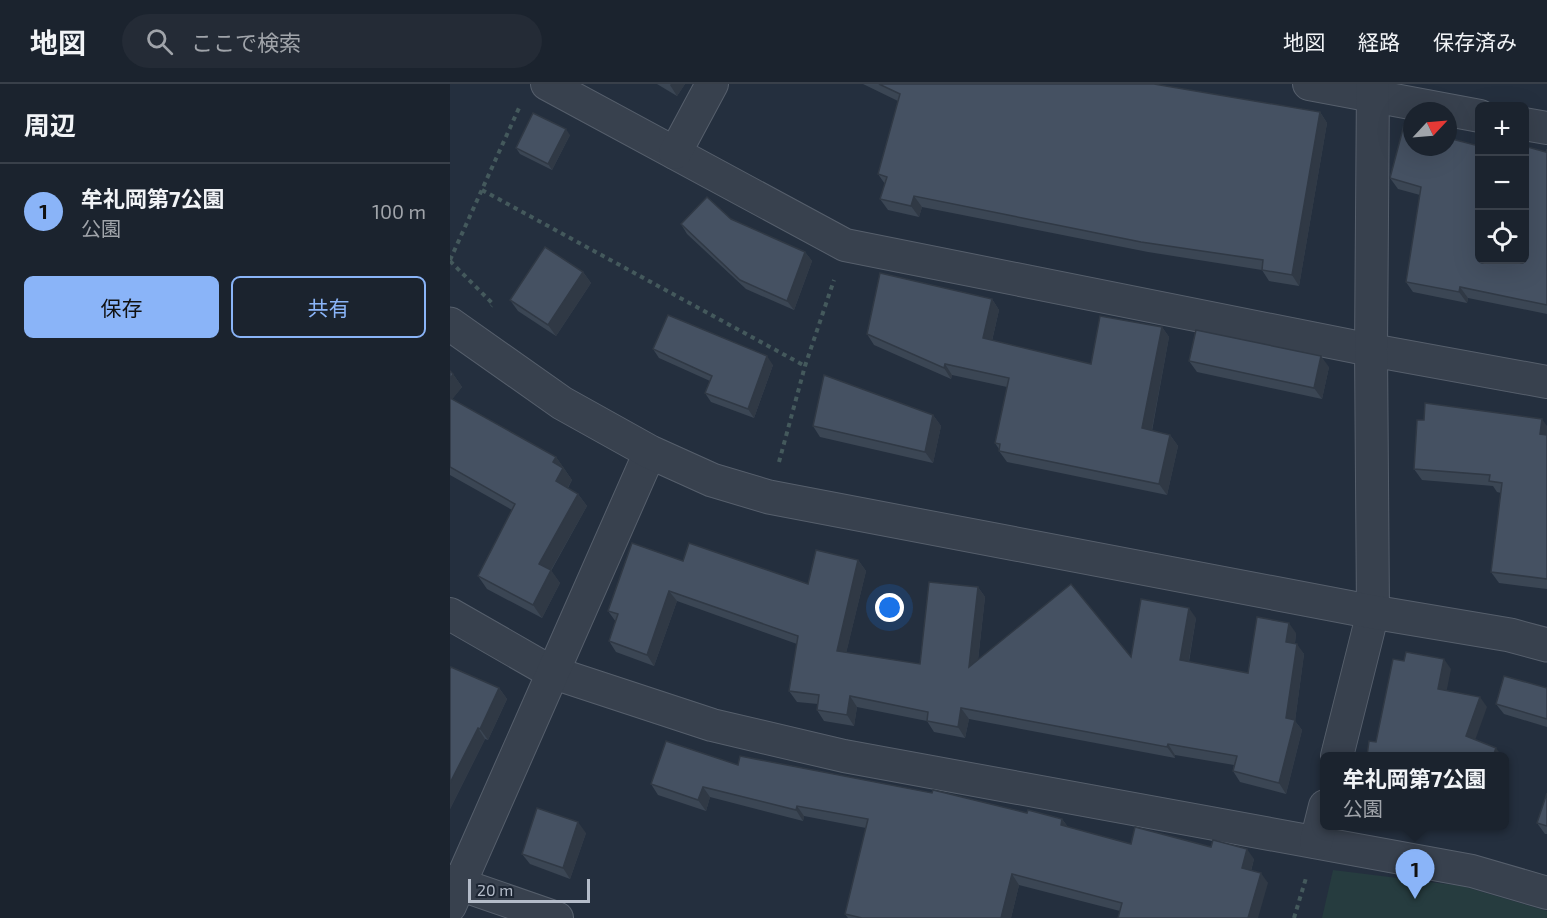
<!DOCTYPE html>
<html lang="ja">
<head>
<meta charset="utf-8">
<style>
  body { margin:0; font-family:"Exo 2","Noto Sans JP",sans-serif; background:#242b36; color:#f1f3f6 }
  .controls { position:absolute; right:18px; top:18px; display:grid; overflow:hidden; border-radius:9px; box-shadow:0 6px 24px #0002 }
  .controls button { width:54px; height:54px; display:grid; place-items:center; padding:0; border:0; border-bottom:2px solid #39404a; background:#1b232e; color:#f1f3f6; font:30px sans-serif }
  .compass { position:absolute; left:953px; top:18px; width:54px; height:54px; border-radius:50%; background:#1b232e; box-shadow:0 6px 24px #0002; rotate:64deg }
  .scale { position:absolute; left:18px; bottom:15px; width:122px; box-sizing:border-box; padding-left:6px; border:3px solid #b4bcc9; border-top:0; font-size:16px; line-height:21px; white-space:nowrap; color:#b4bcc9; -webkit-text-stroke:4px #1d2633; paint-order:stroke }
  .you { position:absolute; left:440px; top:524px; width:21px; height:21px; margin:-15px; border:4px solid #fff; border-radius:50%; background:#1a73e8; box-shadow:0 0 0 9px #1a73e833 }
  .badge { display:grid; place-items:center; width:39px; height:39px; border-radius:50%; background:#8ab4f8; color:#111; font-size:20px; font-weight:700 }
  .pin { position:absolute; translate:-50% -50px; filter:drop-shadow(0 2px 3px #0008) }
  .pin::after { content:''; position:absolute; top:32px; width:21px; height:18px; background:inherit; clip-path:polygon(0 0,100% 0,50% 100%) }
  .popup { position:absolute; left:870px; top:668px; width:189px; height:78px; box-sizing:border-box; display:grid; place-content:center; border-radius:9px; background:#1b232e; filter:drop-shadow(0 2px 4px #0005); font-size:20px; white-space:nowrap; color:#a0a4aa }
  .popup b { font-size:22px; color:#f1f3f6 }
  .popup::after { content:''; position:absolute; left:50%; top:100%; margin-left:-12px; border:12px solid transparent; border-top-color:#1b232e }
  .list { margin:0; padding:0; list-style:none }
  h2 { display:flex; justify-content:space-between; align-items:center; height:78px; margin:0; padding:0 24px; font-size:26px }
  h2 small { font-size:20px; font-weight:400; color:#a0a4aa }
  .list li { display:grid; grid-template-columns:39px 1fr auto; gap:18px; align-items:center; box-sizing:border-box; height:96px; padding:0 24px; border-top:2px solid #39404a }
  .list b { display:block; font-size:22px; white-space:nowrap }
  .list p { margin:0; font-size:20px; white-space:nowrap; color:#a0a4aa }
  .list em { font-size:20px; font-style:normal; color:#a0a4aa }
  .actions { display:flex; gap:12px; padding:18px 24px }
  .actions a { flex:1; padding:14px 0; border:2px solid #8ab4f8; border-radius:9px; text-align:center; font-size:21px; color:#8ab4f8 }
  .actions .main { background:#8ab4f8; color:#111 }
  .icon { flex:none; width:33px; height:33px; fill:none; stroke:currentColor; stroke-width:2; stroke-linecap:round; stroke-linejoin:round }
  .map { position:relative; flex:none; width:1097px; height:834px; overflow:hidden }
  header { display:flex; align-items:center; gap:36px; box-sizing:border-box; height:84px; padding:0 30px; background:#1b232e; border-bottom:2px solid #39404a }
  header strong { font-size:28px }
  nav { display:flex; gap:33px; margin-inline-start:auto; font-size:21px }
  .search { width:420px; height:54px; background:#242b36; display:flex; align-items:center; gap:15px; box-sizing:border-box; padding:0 21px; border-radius:33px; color:#a0a4aa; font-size:22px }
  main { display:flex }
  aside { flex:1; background:#1b232e }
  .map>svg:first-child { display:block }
  .green { fill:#263c3f }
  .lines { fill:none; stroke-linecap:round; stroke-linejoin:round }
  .minor-casing { stroke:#565f6c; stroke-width:34 }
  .tertiary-casing { stroke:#565f6c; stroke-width:35 }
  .path { stroke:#44595c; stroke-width:4; stroke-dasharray:4.5 4.5; stroke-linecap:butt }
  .minor { stroke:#38414e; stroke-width:32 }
  .tertiary { stroke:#38414e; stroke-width:33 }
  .wall { fill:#3b4654 }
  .shaded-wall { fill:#303945 }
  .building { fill:#455162; stroke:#303945; stroke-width:1.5 }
</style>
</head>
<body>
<header>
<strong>地図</strong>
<div class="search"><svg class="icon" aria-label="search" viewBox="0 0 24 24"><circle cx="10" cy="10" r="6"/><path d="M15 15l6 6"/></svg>ここで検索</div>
<nav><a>地図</a><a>経路</a><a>保存済み</a></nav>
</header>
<main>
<aside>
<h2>周辺<small></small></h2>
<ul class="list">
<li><span class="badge">1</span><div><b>牟礼岡第7公園</b><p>公園</p></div><em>100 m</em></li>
</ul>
<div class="actions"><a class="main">保存</a><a>共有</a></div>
</aside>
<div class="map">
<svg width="1097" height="834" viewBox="0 0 1097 834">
  <rect width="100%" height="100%" fill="#242f3e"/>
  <path class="green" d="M 883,786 L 1012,802 L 1097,827 L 1097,834 L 872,834 Z"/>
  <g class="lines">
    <g class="minor-casing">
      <g id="minor">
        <path d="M 97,0 L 395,161 L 921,266 L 1097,298"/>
        <path d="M 859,0 L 1030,32"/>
        <path d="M 1074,40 L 1097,44"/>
        <path d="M 225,69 L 262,0"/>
        <path d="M 0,530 L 101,588 L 262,641 L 394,672 L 1022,787 L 1097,809"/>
        <path d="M 887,672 L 923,528 L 921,266 L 923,0"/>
        <path d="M 866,758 L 875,722"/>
        <path d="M 0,797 L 107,834"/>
        <path d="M 0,822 L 200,368"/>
      </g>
    </g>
    <g class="tertiary-casing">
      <path id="tertiary" d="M 0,240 L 112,319 L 200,368 L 262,396 L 319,413 L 923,528 L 1060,551 L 1097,561"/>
    </g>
    <g class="path">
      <path d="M 32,106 L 355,282"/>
      <path d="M 0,176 L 69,24"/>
      <path d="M 0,177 L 43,220 L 41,222"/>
      <path d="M 329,378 L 355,282 L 384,196"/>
      <path d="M 844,834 L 856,794"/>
    </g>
    <use href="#minor" class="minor"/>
    <use href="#tertiary" class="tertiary"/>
  </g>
  <g class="wall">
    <path d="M 207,0 L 235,0 L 227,12 Z"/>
    <path d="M 413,0 L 704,0 L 870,28 L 877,39 L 849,202 L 819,197 L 812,186 L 698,168 L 472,123 L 469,133 L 438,126 L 430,115 L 435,100 L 428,90 L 448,17 Z"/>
    <path d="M 954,41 L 1029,176 L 1096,68 L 1097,65 L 1097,230 L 1018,214 L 1017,219 L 963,208 L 956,198 L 970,111 L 948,105 L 940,94 Z"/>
    <path d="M 120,51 L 102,86 L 70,70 L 66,64 Z"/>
    <path d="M 281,135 L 355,168 L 362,177 L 344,226 L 296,205 L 237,150 L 231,140 Z"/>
    <path d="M 133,188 L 141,199 L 106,252 L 68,227 L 60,216 Z"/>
    <path d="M 542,215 L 549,226 L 542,257 L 641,280 L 712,243 L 719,253 L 702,347 L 720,351 L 728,362 L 717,411 L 557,378 L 549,367 L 549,365 L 545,359 L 557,303 L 502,291 L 501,295 L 424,261 L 417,250 Z"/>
    <path d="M 203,265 L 323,281 L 304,334 L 261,318 L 255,309 L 260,297 L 209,274 Z"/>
    <path d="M 739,277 L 879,283 L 872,315 L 747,288 Z"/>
    <path d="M 0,287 L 3,290 L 12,303 L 2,315 L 106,373 L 122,396 L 118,404 L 128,410 L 137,422 L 101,487 L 110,499 L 92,534 L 37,505 L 28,492 L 62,426 L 0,391 Z"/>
    <path d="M 483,331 L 491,342 L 483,379 L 370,353 L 363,342 Z"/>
    <path d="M 1097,342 L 1097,505 L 1049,499 L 1041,488 L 1051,409 L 1047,408 L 1043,402 L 972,396 L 964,385 Z"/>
    <path d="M 408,476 L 416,487 L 396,569 L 470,580 L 528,503 L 535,513 L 528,576 L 681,573 L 746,534 L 739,578 L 798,589 L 846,549 L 845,559 L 854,570 L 845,637 L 852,646 L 836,710 L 790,698 L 783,687 L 784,681 L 725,671 L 725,674 L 519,635 L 515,654 L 484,648 L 477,637 L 407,623 L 404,642 L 374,637 L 367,626 L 368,620 L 347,618 L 339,607 L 347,560 L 227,517 L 204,582 L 166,568 L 159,557 L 166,538 L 158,527 L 233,477 L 358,500 Z"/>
    <path d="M 0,585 L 49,604 L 57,615 L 38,656 L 35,655 L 0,725 Z"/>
    <path d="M 1097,604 L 1097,643 L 1054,630 L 1046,620 Z"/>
    <path d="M 288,681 L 612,735 L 618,743 L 681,760 L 804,775 L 801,787 L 818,799 L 670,827 L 569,801 L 561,834 L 398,834 L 395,830 L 416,744 L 354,732 L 353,737 L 260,713 L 256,727 L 208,711 L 201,700 Z"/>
    <path d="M 1097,709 L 1097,750 L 1095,750 L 1087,739 Z"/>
    <path d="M 136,749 L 120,795 L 80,780 L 72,770 Z"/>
  </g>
  <g class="shaded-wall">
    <path d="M 221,0 L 235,0 L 227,12 L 220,1 Z"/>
    <path d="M 870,28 L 877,39 L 849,202 L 842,191 Z"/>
    <path d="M 116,45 L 120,51 L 102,86 L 98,80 Z"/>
    <path d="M 464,112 L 472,123 L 469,133 L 461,122 Z"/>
    <path d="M 355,168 L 362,177 L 344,226 L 337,217 Z"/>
    <path d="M 133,188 L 141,199 L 106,252 L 98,241 Z"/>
    <path d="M 1010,203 L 1018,214 L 1017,219 L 1009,208 Z"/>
    <path d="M 542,215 L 549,226 L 540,265 L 533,254 Z"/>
    <path d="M 712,243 L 719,253 L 700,355 L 692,344 Z"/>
    <path d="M 317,272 L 323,281 L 304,334 L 298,325 Z"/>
    <path d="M 871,272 L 879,283 L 872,315 L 864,304 Z"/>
    <path d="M 495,280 L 502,291 L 501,295 L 494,284 Z"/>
    <path d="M 3,290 L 12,303 L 0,318 L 0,295 Z"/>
    <path d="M 483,331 L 491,342 L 483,379 L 475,368 Z"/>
    <path d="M 1092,335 L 1097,342 L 1097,360 L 1090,350 Z"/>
    <path d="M 720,351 L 728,362 L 717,411 L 709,400 Z"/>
    <path d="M 106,373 L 122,396 L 114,410 L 106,397 L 103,378 Z"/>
    <path d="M 128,410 L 137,422 L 101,486 L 110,499 L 92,534 L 83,521 L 89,480 Z"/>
    <path d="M 408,476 L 416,487 L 394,578 L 387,567 Z"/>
    <path d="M 528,503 L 535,513 L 526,594 L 519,583 Z"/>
    <path d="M 219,507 L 227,517 L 204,582 L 197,571 Z"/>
    <path d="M 739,524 L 746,534 L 737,587 L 730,576 Z"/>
    <path d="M 839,539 L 846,549 L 844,568 L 836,558 Z"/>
    <path d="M 847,560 L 854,570 L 845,637 L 852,646 L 836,710 L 829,699 L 836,634 Z"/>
    <path d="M 994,575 L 1001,585 L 995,615 L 988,605 Z"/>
    <path d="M 49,604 L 57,615 L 38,656 L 30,645 Z"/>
    <path d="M 400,612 L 407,623 L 404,642 L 397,631 Z"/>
    <path d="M 1030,613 L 1037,623 L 1023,662 L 1016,652 Z"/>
    <path d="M 511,624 L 519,635 L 515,654 L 508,643 Z"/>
    <path d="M 28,644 L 35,655 L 0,725 L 0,699 Z"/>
    <path d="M 718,660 L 725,671 L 725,674 L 717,663 Z"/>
    <path d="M 1046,664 L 1052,672 L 1043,672 Z"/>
    <path d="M 253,703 L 260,713 L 256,727 L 248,716 Z"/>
    <path d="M 347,722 L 354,732 L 353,737 L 346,726 Z"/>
    <path d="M 612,735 L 620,746 L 611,741 Z"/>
    <path d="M 128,738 L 136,749 L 120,795 L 113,784 Z"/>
    <path d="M 797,765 L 804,775 L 799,794 L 792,784 Z"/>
    <path d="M 811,789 L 818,799 L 808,834 L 798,834 Z"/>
    <path d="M 562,790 L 569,801 L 561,834 L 551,834 Z"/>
  </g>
  <g class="building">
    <path d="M 429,0 L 704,0 L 870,28 L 842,191 L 812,186 L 813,176 L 691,158 L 464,112 L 461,122 L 430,115 L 437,93 L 428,90 L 450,10 Z"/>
    <path d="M 83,29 L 116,45 L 98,80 L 66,64 Z"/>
    <path d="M 954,41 L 962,43 L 962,63 L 998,63 L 998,54 L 1029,62 L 1029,176 L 1074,176 L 1074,62 L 1096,68 L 1097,65 L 1097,221 L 1010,203 L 1009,208 L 956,198 L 971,103 L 940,94 Z"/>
    <path d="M 257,113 L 281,135 L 355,168 L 337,217 L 290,196 L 231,140 Z"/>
    <path d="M 95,163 L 133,188 L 98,241 L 60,216 Z"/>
    <path d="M 430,189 L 542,215 L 533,254 L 641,280 L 650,232 L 712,243 L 692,344 L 720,351 L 709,400 L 549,367 L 550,360 L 545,359 L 559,294 L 495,280 L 494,284 L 417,250 Z"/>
    <path d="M 218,231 L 317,272 L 298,325 L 255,309 L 262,292 L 203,265 Z"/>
    <path d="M 746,246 L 871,272 L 864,304 L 739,277 Z"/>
    <path d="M 0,287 L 3,290 L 0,295 Z"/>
    <path d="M 374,291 L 483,331 L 475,368 L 363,342 Z"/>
    <path d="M 0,314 L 106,373 L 103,378 L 113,384 L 106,397 L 128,410 L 89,480 L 101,486 L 83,521 L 28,492 L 65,420 L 0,383 Z"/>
    <path d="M 975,319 L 1092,335 L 1090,350 L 1097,351 L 1097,495 L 1041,488 L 1052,399 L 1039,397 L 1040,391 L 964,385 L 967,336 L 974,336 Z"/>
    <path d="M 182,459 L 233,477 L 239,459 L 358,500 L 366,466 L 408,476 L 387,567 L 470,580 L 479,498 L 528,503 L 519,583 L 621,500 L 681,573 L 691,515 L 739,524 L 730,576 L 798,589 L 807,533 L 839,539 L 836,558 L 847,560 L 836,634 L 845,636 L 829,699 L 783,687 L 787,672 L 718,660 L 717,663 L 511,624 L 508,643 L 477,637 L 478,628 L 400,612 L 397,631 L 367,626 L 369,611 L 339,607 L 348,552 L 219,507 L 197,571 L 159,557 L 168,530 L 158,527 Z"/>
    <path d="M 956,568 L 994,575 L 988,605 L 1030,613 L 1016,652 L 1046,664 L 1043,672 L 917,672 L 919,657 L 926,658 L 943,575 L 954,577 Z"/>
    <path d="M 1,583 L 49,604 L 30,645 L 28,644 L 0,699 L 0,585 Z"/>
    <path d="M 1054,592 L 1097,604 L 1097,635 L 1046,620 Z"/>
    <path d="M 216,657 L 288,681 L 290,672 L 482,709 L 483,706 L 577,729 L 578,726 L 612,735 L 611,741 L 681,760 L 685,743 L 761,763 L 763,756 L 797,765 L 792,784 L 811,789 L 798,834 L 668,834 L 672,819 L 562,790 L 551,834 L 412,834 L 395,830 L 418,735 L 347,722 L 346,726 L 253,703 L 248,716 L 201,700 Z"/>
    <path d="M 1097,709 L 1097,742 L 1087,739 Z"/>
    <path d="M 87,724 L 128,738 L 113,784 L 72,770 Z"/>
  </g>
</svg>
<div class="controls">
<button>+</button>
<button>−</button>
<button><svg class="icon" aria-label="locate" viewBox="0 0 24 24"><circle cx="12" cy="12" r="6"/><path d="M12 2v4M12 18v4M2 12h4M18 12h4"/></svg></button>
</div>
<svg class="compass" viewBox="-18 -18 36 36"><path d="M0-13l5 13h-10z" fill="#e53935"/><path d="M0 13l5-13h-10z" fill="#a0a4aa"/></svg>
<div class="scale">20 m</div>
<div class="you"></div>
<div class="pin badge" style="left:965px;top:815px">1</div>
<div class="popup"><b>牟礼岡第7公園</b>公園</div>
</div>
</main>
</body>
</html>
